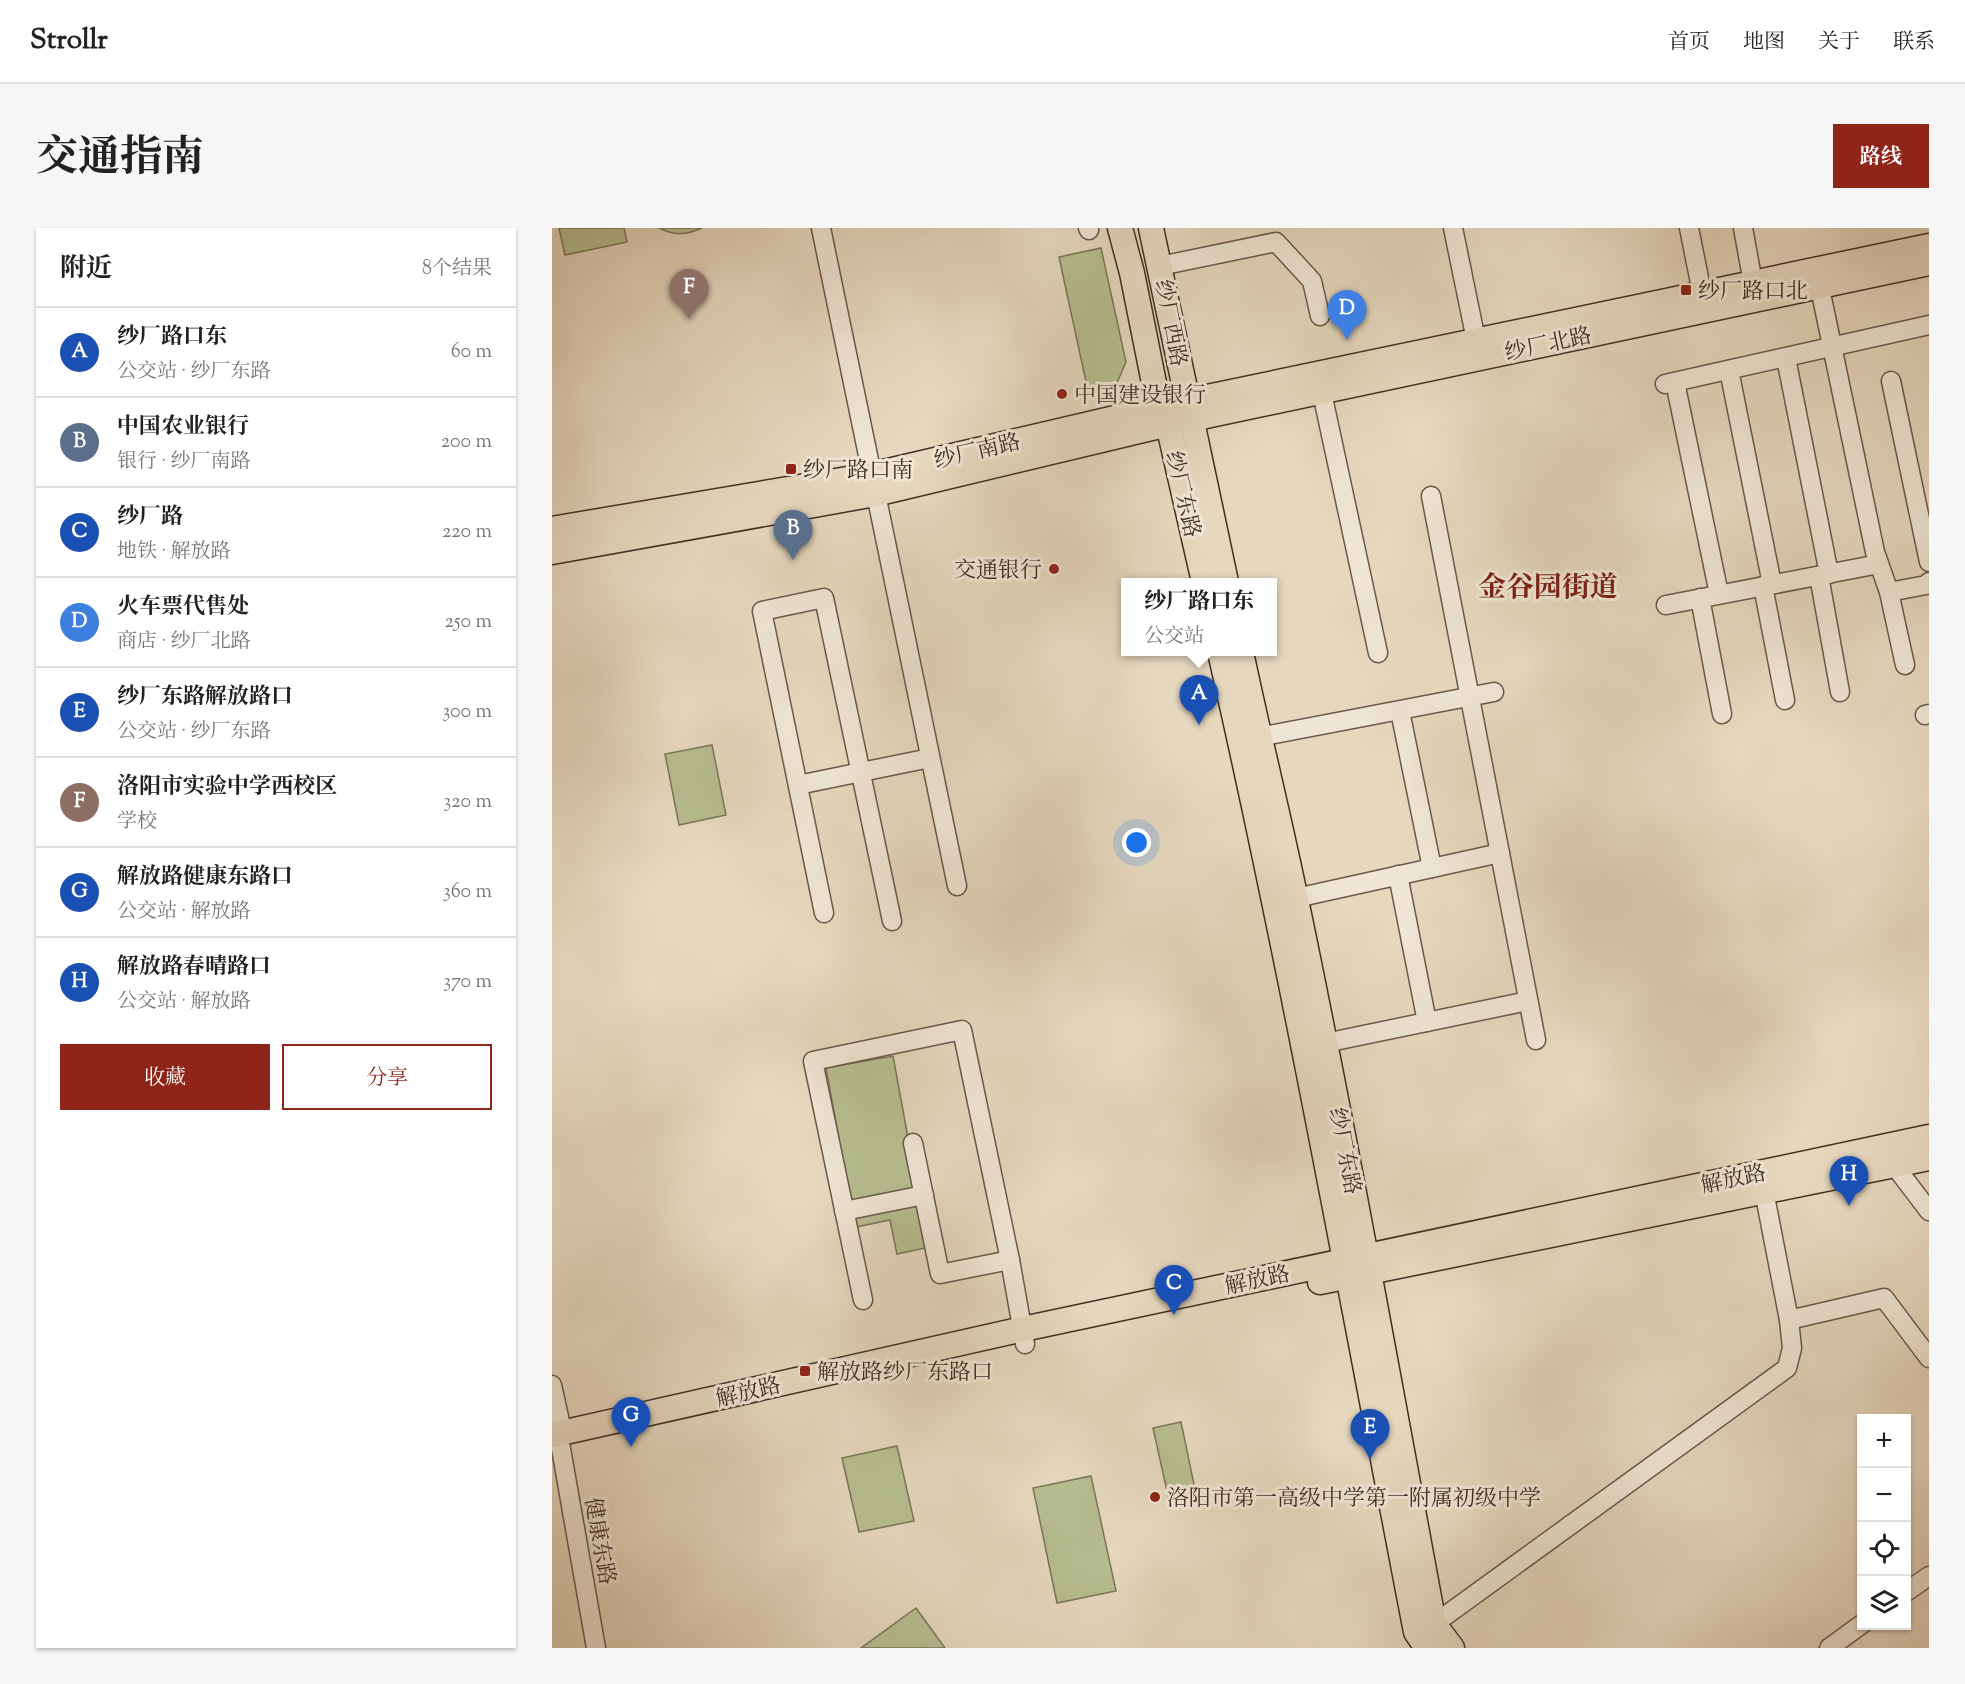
<!DOCTYPE html>
<html lang="zh">
<head>
<meta charset="utf-8">
<style>
  body { margin:0; font-family:"Sorts Mill Goudy","Noto Serif SC",serif; background:#f6f6f6; color:#222 }
  .controls { position:absolute; right:18px; bottom:18px; display:grid; overflow:hidden; border-radius:0px; box-shadow:0 2px 4px #0004 }
  .controls button { width:54px; height:54px; display:grid; place-items:center; padding:0; border:0; border-bottom:2px solid #e0e0e0; background:#fff; color:#222; font:30px sans-serif }
  .you { position:absolute; left:585px; top:615px; width:21px; height:21px; margin:-15px; border:4px solid #fff; border-radius:50%; background:#1a73e8; box-shadow:0 0 0 9px #1a73e833 }
  .badge { display:grid; place-items:center; width:39px; height:39px; border-radius:50%; background:#8f2418; color:#fff; font-size:20px; font-weight:700 }
  .pin { position:absolute; translate:-50% -50px; filter:drop-shadow(0 2px 3px #0008) }
  .pin::after { content:''; position:absolute; top:32px; width:21px; height:18px; background:inherit; clip-path:polygon(0 0,100% 0,50% 100%) }
  .popup { position:absolute; left:569px; top:350px; width:156px; height:78px; box-sizing:border-box; display:grid; place-content:center; border-radius:0px; background:#fff; filter:drop-shadow(0 2px 4px #0005); font-size:20px; white-space:nowrap; color:#767676 }
  .popup b { font-size:22px; color:#222 }
  .popup::after { content:''; position:absolute; left:50%; top:100%; margin-left:-12px; border:12px solid transparent; border-top-color:#fff }
  .list { margin:0; padding:0; list-style:none }
  h2 { display:flex; justify-content:space-between; align-items:center; height:78px; margin:0; padding:0 24px; font-size:26px }
  h2 small { font-size:20px; font-weight:400; color:#767676 }
  .list li { display:grid; grid-template-columns:39px 1fr auto; gap:18px; align-items:center; box-sizing:border-box; height:90px; padding:0 24px; border-top:2px solid #e0e0e0 }
  .list b { display:block; font-size:22px; white-space:nowrap }
  .list p { margin:0; font-size:20px; white-space:nowrap; color:#767676 }
  .list em { font-size:20px; font-style:normal; color:#767676 }
  .actions { display:flex; gap:12px; padding:18px 24px }
  .actions a { flex:1; padding:14px 0; border:2px solid #8f2418; border-radius:0px; text-align:center; font-size:21px; color:#8f2418 }
  .actions .main { background:#8f2418; color:#fff }
  .icon { flex:none; width:33px; height:33px; fill:none; stroke:currentColor; stroke-width:2; stroke-linecap:round; stroke-linejoin:round }
  .map { position:relative; flex:none; width:1377px; height:1420px; overflow:hidden; border-radius:0px }
  header { display:flex; align-items:center; gap:36px; box-sizing:border-box; height:84px; padding:0 30px; background:#fff; border-bottom:2px solid #e0e0e0 }
  header strong { font-size:28px }
  nav { display:flex; gap:33px; margin-inline-start:auto; font-size:21px }
  .intro { display:flex; align-items:center; justify-content:space-between; box-sizing:border-box; height:144px; padding:0 36px }
  h1 { margin:0; font-size:42px }
  .button { padding:15px 27px; border-radius:0px; background:#8f2418; color:#fff; font-size:21px; font-weight:700 }
  main { display:flex; gap:36px; padding:0 36px }
  aside { flex:1; background:#fff; border-radius:0px; box-shadow:0 2px 4px #0004 }
  .map>svg:first-child { display:block }
  .green { fill:#b6be91; stroke:#7b765a; stroke-width:1.5 }
  .lines { fill:none; stroke-linecap:round; stroke-linejoin:round }
  .minor-casing { stroke:#6a584b; stroke-width:21 }
  .major-casing { stroke:#402e24; stroke-width:27 }
  .minor { stroke:#efe6d5; stroke-width:18 }
  .major { stroke:#e6d8bf; stroke-width:24 }
  .poi-dot { fill:#8f2418; stroke:#efe6d5; stroke-width:2 }
  .labels { text-anchor:middle; stroke-width:6; stroke-linejoin:round; paint-order:stroke }
  .poi-label { font-size:22px; fill:#402e24; stroke:#efe6d5; text-anchor:start }
  .street-label { font-size:22px; fill:#402e24; stroke:#efe6d5 }
  .district-label { font-size:28px; font-weight:bold; fill:#7a1f14; stroke:#efe6d5 }
</style>
</head>
<body>
<header>
<strong>Strollr</strong>
<nav><a>首页</a><a>地图</a><a>关于</a><a>联系</a></nav>
</header>
<div class="intro"><h1>交通指南</h1><a class="button">路线</a></div>
<main>
<aside>
<h2>附近<small>8个结果</small></h2>
<ul class="list">
<li><span class="badge" style="background:#1a4fb4">A</span><div><b>纱厂路口东</b><p>公交站 · 纱厂东路</p></div><em>60 m</em></li>
<li><span class="badge" style="background:#5c6f8a">B</span><div><b>中国农业银行</b><p>银行 · 纱厂南路</p></div><em>200 m</em></li>
<li><span class="badge" style="background:#1a4fb4">C</span><div><b>纱厂路</b><p>地铁 · 解放路</p></div><em>220 m</em></li>
<li><span class="badge" style="background:#3f7fe0">D</span><div><b>火车票代售处</b><p>商店 · 纱厂北路</p></div><em>250 m</em></li>
<li><span class="badge" style="background:#1a4fb4">E</span><div><b>纱厂东路解放路口</b><p>公交站 · 纱厂东路</p></div><em>300 m</em></li>
<li><span class="badge" style="background:#8d6e63">F</span><div><b>洛阳市实验中学西校区</b><p>学校</p></div><em>320 m</em></li>
<li><span class="badge" style="background:#1a4fb4">G</span><div><b>解放路健康东路口</b><p>公交站 · 解放路</p></div><em>360 m</em></li>
<li><span class="badge" style="background:#1a4fb4">H</span><div><b>解放路春晴路口</b><p>公交站 · 解放路</p></div><em>370 m</em></li>
</ul>
<div class="actions"><a class="main">收藏</a><a>分享</a></div>
</aside>
<div class="map">
<svg width="1377" height="1420" viewBox="0 0 1377 1420">
  <rect width="100%" height="100%" fill="#e6d8bf"/>
  <filter id="stains"><feTurbulence type="fractalNoise" baseFrequency=".00333" numOctaves="4"/><feColorMatrix values="0 0 0 0 .2 0 0 0 0 .09 0 0 0 0 .02 0 0 0 .5 -.17"/></filter>
  <radialGradient id="worn" r=".72"><stop offset=".6" stop-color="#630" stop-opacity="0"/><stop offset="1" stop-color="#630" stop-opacity=".3"/></radialGradient>
  <g class="green">
    <path d="M 7,0 L 72,0 L 75,14 L 13,27 Z"/>
    <path d="M 107,0 L 150,0 C 134,7 123,8 107,0 Z"/>
    <path d="M 549,20 L 574,134 L 564,157 L 536,163 L 507,29 Z"/>
    <path d="M 160,517 L 174,587 L 127,597 L 113,526 Z"/>
    <path d="M 341,828 L 366,964 L 299,977 L 274,840 Z"/>
    <path d="M 367,972 L 378,1019 L 345,1026 L 338,992 L 304,999 L 301,986 Z"/>
    <path d="M 629,1194 L 644,1266 L 617,1272 L 601,1200 Z"/>
    <path d="M 345,1218 L 362,1293 L 307,1304 L 290,1230 Z"/>
    <path d="M 539,1248 L 564,1363 L 505,1375 L 481,1260 Z"/>
    <path d="M 364,1380 L 393,1420 L 309,1420 Z"/>
  </g>
  <g class="lines">
    <g class="minor-casing">
      <g id="minor">
        <path d="M 269,0 L 405,658"/>
        <path d="M 536,0 L 537,2"/>
        <path d="M 901,0 L 924,112"/>
        <path d="M 1137,0 L 1150,65"/>
        <path d="M 1191,0 L 1201,55"/>
        <path d="M 608,38 L 724,14 L 760,53 L 768,88"/>
        <path d="M 1265,46 L 1323,324 L 1337,364 L 1353,437"/>
        <path d="M 1234,130 L 1277,346"/>
        <path d="M 1177,142 L 1220,356"/>
        <path d="M 767,151 L 826,425"/>
        <path d="M 1339,153 L 1377,334"/>
        <path d="M 1123,154 L 1167,366"/>
        <path d="M 1113,156 L 1377,97"/>
        <path d="M 879,268 L 984,812"/>
        <path d="M 1267,348 L 1288,464"/>
        <path d="M 1211,358 L 1233,472"/>
        <path d="M 1337,364 L 1374,357 L 1377,354"/>
        <path d="M 1148,370 L 1170,486"/>
        <path d="M 1114,377 L 1327,336"/>
        <path d="M 848,483 L 880,640"/>
        <path d="M 1373,487 L 1377,486"/>
        <path d="M 707,509 L 942,464"/>
        <path d="M 246,557 L 378,530"/>
        <path d="M 846,647 L 875,794"/>
        <path d="M 744,670 L 948,625"/>
        <path d="M 272,685 L 210,383 L 272,370 L 340,693"/>
        <path d="M 773,815 L 976,773"/>
        <path d="M 361,915 L 388,1046 L 458,1032"/>
        <path d="M 1339,927 L 1342,937 L 1377,983"/>
        <path d="M 1212,963 L 1237,1092 L 1332,1070 L 1377,1130"/>
        <path d="M 292,983 L 372,967"/>
        <path d="M 311,1072 L 261,833 L 410,802 L 458,1032 L 473,1116"/>
        <path d="M 0,1157 L 9,1198"/>
        <path d="M 0,1188 L 3,1206 L 8,1215 L 44,1420"/>
        <path d="M 1354,1364 L 1377,1348"/>
        <path d="M 882,1396 L 1235,1140 L 1240,1120 L 1237,1092"/>
        <path d="M 1277,1420 L 1310,1396"/>
      </g>
    </g>
    <g class="major-casing">
      <g id="major">
        <path d="M 568,0 L 580,45 L 607,180 L 616,196 L 652,354"/>
        <path d="M 599,0 L 674,354"/>
        <path d="M 0,301 L 319,247 L 636,173 L 1377,18"/>
        <path d="M 0,324 L 323,266 L 616,196 L 1377,35"/>
        <path d="M 668,424 C 742,749 801,1077 864,1404 L 875,1420"/>
        <path d="M 689,424 C 706,506 727,589 744,672 C 794,912 837,1154 882,1396 L 900,1420"/>
        <path d="M 768,1054 L 1377,930"/>
        <path d="M 0,1207 L 471,1101 L 1377,909"/>
      </g>
    </g>
    <use href="#minor" class="minor"/>
    <use href="#major" class="major"/>
  </g>
  <g class="poi-dot">
    <rect x="1128" y="56" width="12" height="12" rx="3"/>
    <circle cx="510" cy="166" r="6"/>
    <rect x="233" y="235" width="12" height="12" rx="3"/>
    <circle cx="502" cy="341" r="6"/>
    <rect x="247" y="1137" width="12" height="12" rx="3"/>
    <circle cx="603" cy="1269" r="6"/>
  </g>
  <g class="labels">
    <g class="poi-label">
      <text x="1146" y="70">纱厂路口北</text>
      <text x="522" y="174">中国建设银行</text>
      <text x="251" y="249">纱厂路口南</text>
      <text x="490" y="349" text-anchor="end">交通银行</text>
      <text x="265" y="1151">解放路纱厂东路口</text>
      <text x="615" y="1277">洛阳市第一高级中学第一附属初级中学</text>
    </g>
    <g class="street-label">
      <text transform="translate(620 95) rotate(79)" y="8">纱厂西路</text>
      <text transform="translate(996 115) rotate(-12)" y="8">纱厂北路</text>
      <text transform="translate(425 222) rotate(-13)" y="8">纱厂南路</text>
      <text transform="translate(632 266) rotate(77)" y="8">纱厂东路</text>
      <text transform="translate(794 923) rotate(79)" y="8">纱厂东路</text>
      <text transform="translate(1181 950) rotate(-12)" y="8">解放路</text>
      <text transform="translate(705 1051) rotate(-12)" y="8">解放路</text>
      <text transform="translate(196 1163) rotate(-13)" y="8">解放路</text>
      <text transform="translate(49 1313) rotate(80)" y="8">健康东路</text>
    </g>
    <g class="district-label">
      <text x="996" y="368">金谷园街道</text>
    </g>
  </g>
  <rect width="100%" height="100%" filter="url(#stains)"/>
  <rect width="100%" height="100%" fill="url(#worn)"/>
</svg>
<div class="controls">
<button>+</button>
<button>−</button>
<button><svg class="icon" aria-label="locate" viewBox="0 0 24 24"><circle cx="12" cy="12" r="6"/><path d="M12 2v4M12 18v4M2 12h4M18 12h4"/></svg></button>
<button><svg class="icon" aria-label="layers" viewBox="0 0 24 24"><path d="M12 4l9 5-9 5-9-5zM3 14l9 5 9-5"/></svg></button>
</div>
<div class="you"></div>
<div class="pin badge" style="left:647px;top:497px;background:#1a4fb4">A</div>
<div class="popup"><b>纱厂路口东</b>公交站</div>
<div class="pin badge" style="left:241px;top:332px;background:#5c6f8a">B</div>
<div class="pin badge" style="left:622px;top:1087px;background:#1a4fb4">C</div>
<div class="pin badge" style="left:795px;top:112px;background:#3f7fe0">D</div>
<div class="pin badge" style="left:818px;top:1231px;background:#1a4fb4">E</div>
<div class="pin badge" style="left:137px;top:91px;background:#8d6e63">F</div>
<div class="pin badge" style="left:79px;top:1219px;background:#1a4fb4">G</div>
<div class="pin badge" style="left:1297px;top:978px;background:#1a4fb4">H</div>
</div>
</main>
</body>
</html>
